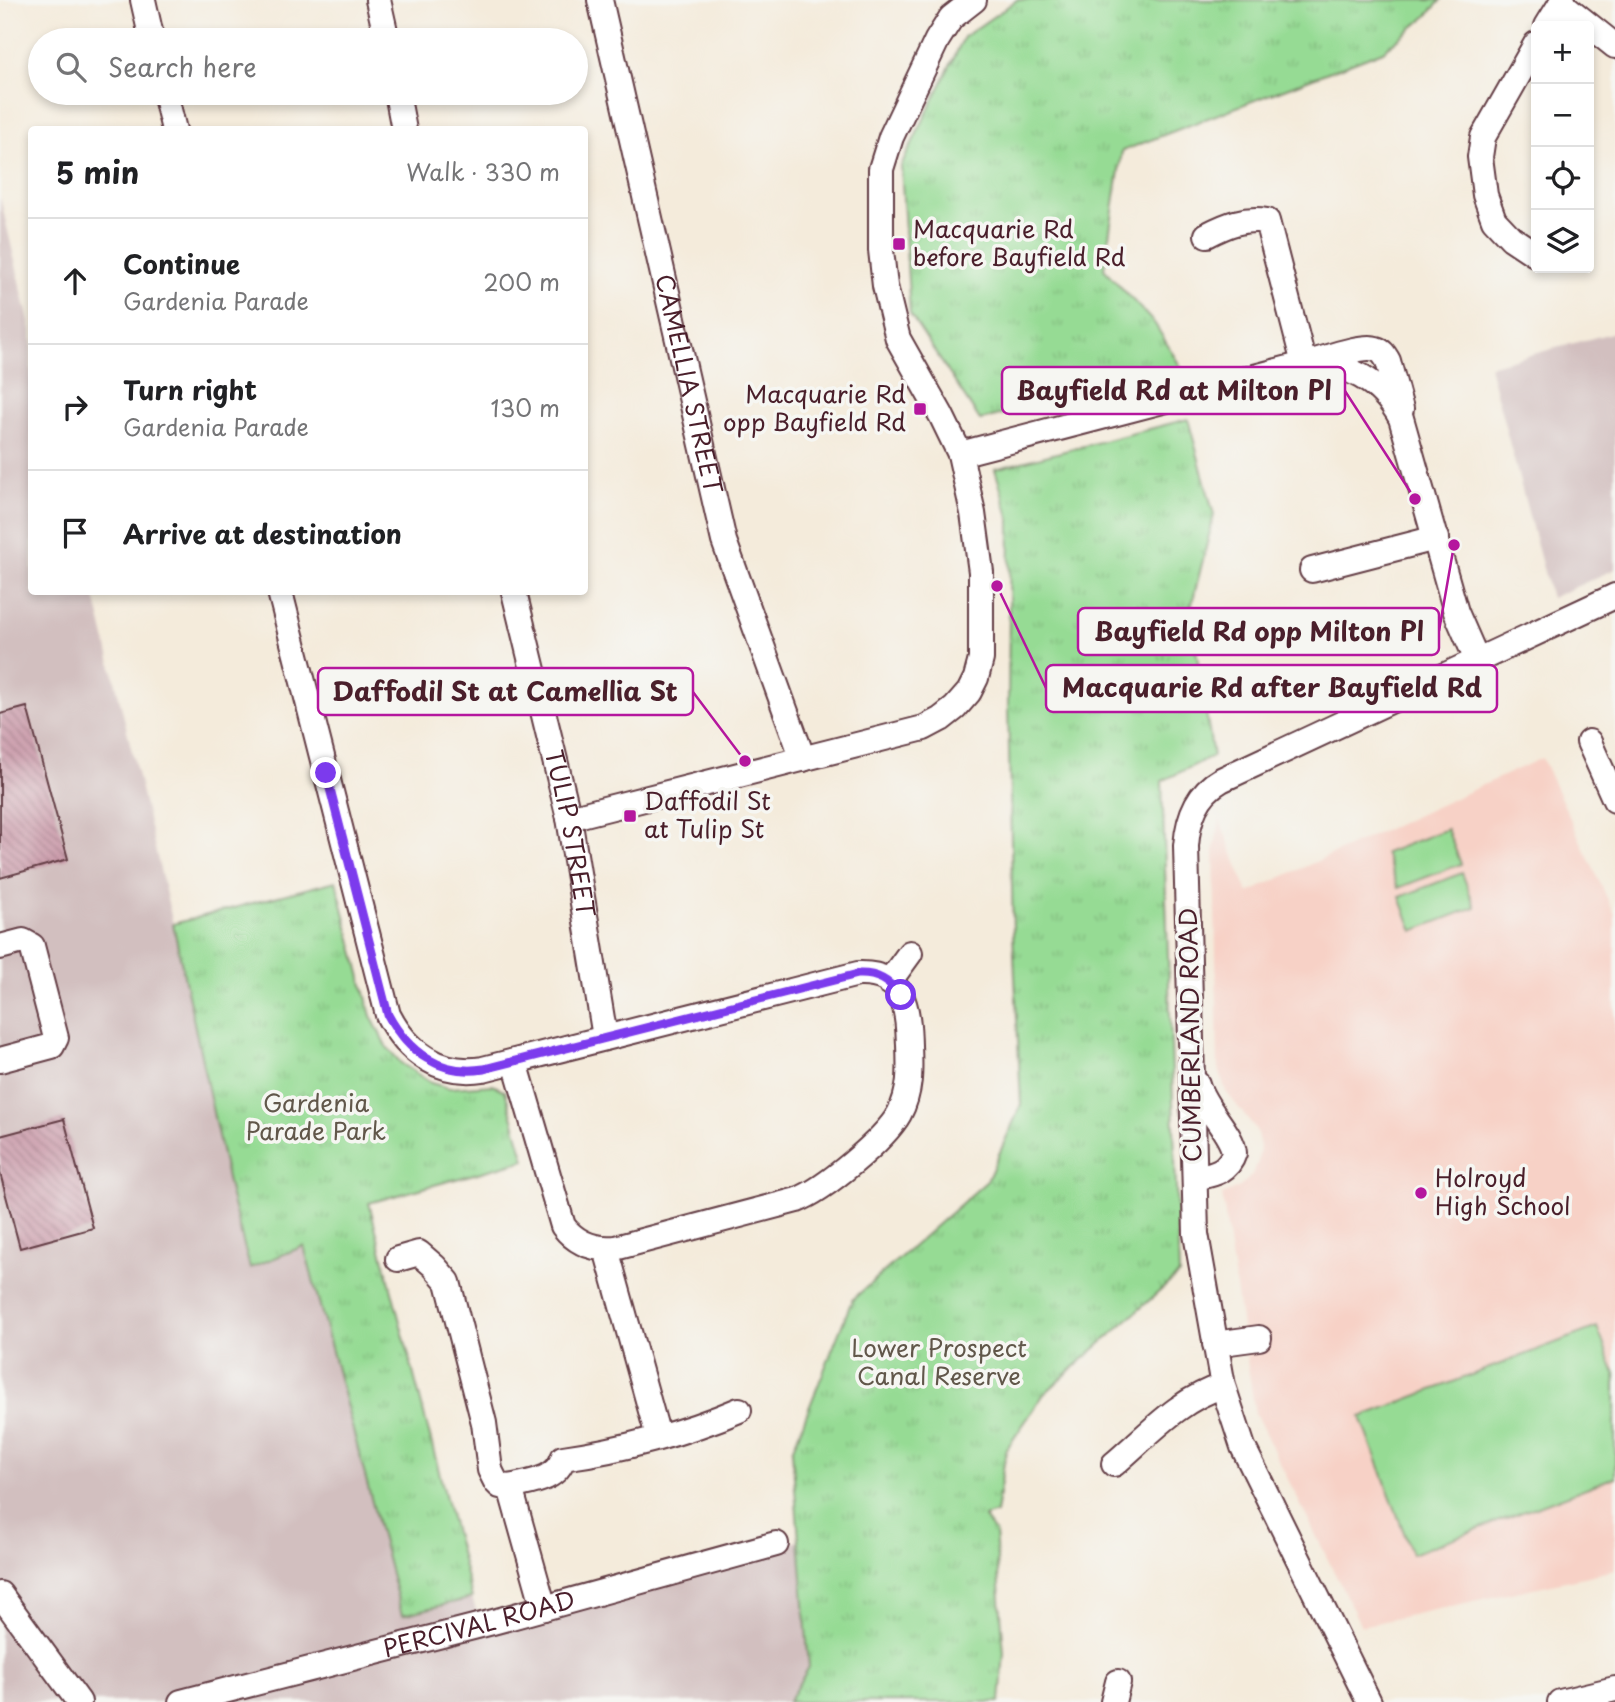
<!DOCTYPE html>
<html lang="en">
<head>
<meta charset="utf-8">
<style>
  body { margin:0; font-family:"Playpen Sans",sans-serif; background:#f6f6f6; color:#202124 }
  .controls { position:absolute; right:21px; top:21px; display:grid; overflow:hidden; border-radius:7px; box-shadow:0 4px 10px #0003 }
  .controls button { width:63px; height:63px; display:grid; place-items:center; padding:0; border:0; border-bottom:2px solid #e0e0e0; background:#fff; color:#202124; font:35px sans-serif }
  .stop { position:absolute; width:21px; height:21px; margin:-16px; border:5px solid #7c3aed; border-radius:50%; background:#fff }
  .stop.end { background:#7c3aed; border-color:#fff; box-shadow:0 2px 7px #0008 }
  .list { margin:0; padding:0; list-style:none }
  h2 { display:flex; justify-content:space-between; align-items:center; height:91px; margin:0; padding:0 28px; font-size:30px }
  h2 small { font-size:23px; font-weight:400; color:#757577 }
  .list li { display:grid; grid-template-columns:46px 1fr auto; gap:21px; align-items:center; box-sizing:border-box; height:126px; padding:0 28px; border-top:2px solid #e0e0e0 }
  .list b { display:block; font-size:26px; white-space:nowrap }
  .list p { margin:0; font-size:23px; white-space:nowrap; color:#757577 }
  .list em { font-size:23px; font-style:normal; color:#757577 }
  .icon { flex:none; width:38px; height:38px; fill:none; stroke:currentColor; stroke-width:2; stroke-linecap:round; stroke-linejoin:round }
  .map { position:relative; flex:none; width:1615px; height:1702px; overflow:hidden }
  .search { position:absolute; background:#fff; box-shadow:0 4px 10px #0003; left:28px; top:28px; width:560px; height:77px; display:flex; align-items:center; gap:18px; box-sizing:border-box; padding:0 24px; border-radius:38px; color:#757577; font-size:26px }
  .panel { position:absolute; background:#fff; box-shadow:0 4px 10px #0003; left:28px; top:126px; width:560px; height:469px; border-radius:7px }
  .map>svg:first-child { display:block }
  .built { fill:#f7d1c6 }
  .industrial { fill:#d2bfbf }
  .grass { fill:url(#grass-tufts); stroke:#707d60; stroke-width:2 }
  .pitch { fill:#96db94; stroke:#707d60; stroke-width:2 }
  .building { fill:url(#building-back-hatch) }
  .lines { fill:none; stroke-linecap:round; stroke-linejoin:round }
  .minor-casing { stroke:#643e45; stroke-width:28 }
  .minor { stroke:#fff; stroke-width:24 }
  .route { stroke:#7c3aed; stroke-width:9 }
  .poi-dot { fill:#b5179e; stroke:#f6f6f2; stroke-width:2.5 }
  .labels { text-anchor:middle; stroke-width:7; stroke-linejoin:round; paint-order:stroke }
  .poi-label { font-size:24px; fill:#4a1f2b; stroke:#f6f6f2; text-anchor:start }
  .street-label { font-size:24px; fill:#4a1f2b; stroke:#f6f6f2 }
  .park-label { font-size:24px; fill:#61574a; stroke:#f6f6f2 }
  .leader { fill:none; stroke:#b5179e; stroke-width:2.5 }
  .callout-dot { fill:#b5179e; stroke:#f6f6f2; stroke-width:2.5 }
  .callout { fill:#f6f6f2; stroke:#b5179e; stroke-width:2.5 }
  .callout-label { font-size:26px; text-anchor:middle; font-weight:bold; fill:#4a1f2b }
</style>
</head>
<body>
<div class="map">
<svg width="1615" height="1702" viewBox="0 0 1615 1702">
  <defs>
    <pattern id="grass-tufts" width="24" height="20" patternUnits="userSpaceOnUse" patternTransform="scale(1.75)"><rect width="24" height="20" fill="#96db94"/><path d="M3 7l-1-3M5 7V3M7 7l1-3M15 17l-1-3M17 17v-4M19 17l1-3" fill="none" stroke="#83bc80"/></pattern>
    <pattern id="building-back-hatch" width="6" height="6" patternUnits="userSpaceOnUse" patternTransform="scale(1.75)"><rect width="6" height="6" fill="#c998a8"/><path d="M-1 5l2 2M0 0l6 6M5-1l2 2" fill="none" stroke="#a57b89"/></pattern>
  </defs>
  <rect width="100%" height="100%" fill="#f6f6f2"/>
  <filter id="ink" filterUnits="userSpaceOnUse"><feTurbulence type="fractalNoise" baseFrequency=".0143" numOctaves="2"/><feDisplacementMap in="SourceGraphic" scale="14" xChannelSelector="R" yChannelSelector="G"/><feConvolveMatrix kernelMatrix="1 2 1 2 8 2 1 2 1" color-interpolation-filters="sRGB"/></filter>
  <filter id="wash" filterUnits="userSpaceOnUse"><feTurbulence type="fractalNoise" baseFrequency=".00686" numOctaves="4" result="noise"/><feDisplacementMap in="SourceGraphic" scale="28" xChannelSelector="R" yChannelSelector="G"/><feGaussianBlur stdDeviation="1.57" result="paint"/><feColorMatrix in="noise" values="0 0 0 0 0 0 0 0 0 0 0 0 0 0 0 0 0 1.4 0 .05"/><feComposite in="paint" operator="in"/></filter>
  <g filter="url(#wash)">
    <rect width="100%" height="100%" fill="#f4ebdb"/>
    <path class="built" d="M 1542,758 L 1615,915 L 1615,1570 L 1361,1626 L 1255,1413 L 1222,1195 L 1240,1187 L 1251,1176 L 1258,1163 L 1260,1147 L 1256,1129 L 1226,1092 L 1218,1066 L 1214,849 L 1220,820 L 1248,893 Z"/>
    <g class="industrial">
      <path d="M 0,197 L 31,330 L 32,592 L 94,592 L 173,924 L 231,1197 L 250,1268 L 304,1245 L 402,1615 L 472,1598 L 480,1622 L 799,1541 L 809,1667 L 788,1702 L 0,1702 Z"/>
      <path d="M 1615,332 L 1615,569 L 1551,598 L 1489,366 Z"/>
    </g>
    <g class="grass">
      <path d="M 1017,0 L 1441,0 L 1427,16 L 1383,51 L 1122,151 L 1104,269 L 1155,324 L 1182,369 L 980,420 L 910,314 L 901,166 L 964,37 Z"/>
      <path d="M 1188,419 L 1214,515 L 1190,612 L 1213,756 L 1162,781 L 1179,1274 L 1044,1394 L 1006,1450 L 996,1513 L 984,1517 L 995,1532 L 1004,1653 L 1000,1702 L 788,1702 L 809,1667 L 792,1451 L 852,1300 L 987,1181 L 1021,1105 L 1013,933 L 1008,705 L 1010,520 L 995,469 Z"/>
      <path d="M 336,881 L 371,1016 L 386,1046 L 401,1063 L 431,1083 L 449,1088 L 493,1085 L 505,1091 L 525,1160 L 369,1203 L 472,1598 L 402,1615 L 304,1246 L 250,1268 L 231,1197 L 173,924 Z"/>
    </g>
    <g class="pitch">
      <path d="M 1447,829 L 1461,864 L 1398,888 L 1385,853 Z"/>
      <path d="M 1462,873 L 1475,907 L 1413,931 L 1400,897 Z"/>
      <path d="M 1597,1327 L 1615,1374 L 1615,1477 L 1412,1554 L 1361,1417 Z"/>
    </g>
    <g id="blocks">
      <g class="building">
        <path d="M 27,707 L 68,859 L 0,878 L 0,714 Z"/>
        <path d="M 64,1119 L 93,1228 L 20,1248 L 0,1173 L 0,1136 Z"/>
      </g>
    </g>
  </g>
  <g filter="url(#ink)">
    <use href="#blocks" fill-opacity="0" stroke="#643e45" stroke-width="2"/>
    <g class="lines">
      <g class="minor-casing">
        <g id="minor">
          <path d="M 143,0 L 152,40"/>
          <path d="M 378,0 L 387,40"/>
          <path id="s1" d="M 600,0 L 724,541 L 803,759"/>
          <path d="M 1561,3 L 1615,46"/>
          <path d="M 1547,26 L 1563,0"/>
          <path d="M 165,93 L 174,130"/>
          <path d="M 397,93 L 404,130"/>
          <path d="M 1207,235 C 1226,225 1245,217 1267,221 L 1304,364 C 1321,360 1361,344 1376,349 C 1383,351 1385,356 1388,361 L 1401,409"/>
          <path d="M 1535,254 L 1511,238 L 1494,220 L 1485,195 L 1480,157 L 1483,137 L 1536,44"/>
          <path d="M 960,454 L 1304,364 C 1346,361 1381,381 1401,418 L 1456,612 L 1477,660"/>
          <path d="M 1312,570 L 1436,538"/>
          <path d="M 280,592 L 388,1015 C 407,1052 440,1076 483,1069 L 858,974 C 905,972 908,1009 909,1045 C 910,1069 911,1092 899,1114 C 885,1139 824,1190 797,1200 L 615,1248 C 593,1250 576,1243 563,1226 L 515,1062"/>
          <path id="s2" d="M 514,592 L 569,818 L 605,1037"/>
          <path d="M 1589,742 L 1615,800"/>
          <path d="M 569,818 L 924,728 L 941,719 L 955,708 L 969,692 L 976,678 L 981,659 L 981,572 L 973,513 L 960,454 L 941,415 L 898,339 L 885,286 L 881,250 L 881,169 L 891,137 L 937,40 L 951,18 L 974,0"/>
          <path d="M 0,947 L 23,941 L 32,946 L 56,1038 L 52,1046 L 0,1060"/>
          <path d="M 889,982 L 910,953"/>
          <path d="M 1195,1178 C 1213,1174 1228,1172 1234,1153 C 1233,1134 1204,1109 1197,1084"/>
          <path d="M 606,1249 L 658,1436"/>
          <path d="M 398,1259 L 419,1253 L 434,1266 L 448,1282 L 484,1423 L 490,1470 L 496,1482 L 500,1486 L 510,1487"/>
          <path d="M 1215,1344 L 1259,1338"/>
          <path d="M 1114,1464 C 1147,1436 1180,1398 1223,1386"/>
          <path d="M 0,1594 L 79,1702"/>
          <path d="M 544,1608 L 510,1487 C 530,1482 557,1480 563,1458 C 621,1450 685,1433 739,1410"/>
          <path id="s3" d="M 181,1702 L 493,1622 L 776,1544"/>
          <path d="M 1113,1702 L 1118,1682"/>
          <path d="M 1369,1702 L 1243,1447 L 1223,1386 L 1196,1234 L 1186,846 C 1188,819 1196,794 1221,780 L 1615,596"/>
          <path d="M 1560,1702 L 1615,1689"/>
        </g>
      </g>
      <use href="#minor" class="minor"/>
    </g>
  </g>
  <g class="lines" filter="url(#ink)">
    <path class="route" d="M 326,773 L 388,1015 C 408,1052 440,1076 484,1069 L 858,974 C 877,973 889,981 901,995"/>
  </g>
  <g class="poi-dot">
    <rect x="892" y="237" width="14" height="14" rx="3.5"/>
    <rect x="913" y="402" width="14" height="14" rx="3.5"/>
    <rect x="623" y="809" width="14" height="14" rx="3.5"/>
    <circle cx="1421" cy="1193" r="7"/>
  </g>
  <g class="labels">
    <g class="poi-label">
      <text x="913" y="238">Macquarie Rd<tspan x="913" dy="28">before Bayfield Rd</tspan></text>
      <text x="906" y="403" text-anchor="end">Macquarie Rd<tspan x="906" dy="28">opp Bayfield Rd</tspan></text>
      <text x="644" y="810">Daffodil St<tspan x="644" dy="28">at Tulip St</tspan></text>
      <text x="1435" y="1187">Holroyd<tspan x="1435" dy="28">High School</tspan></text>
    </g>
    <g class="street-label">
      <text dy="8" stroke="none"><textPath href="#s1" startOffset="394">CAMELLIA STREET</textPath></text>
      <text dy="8" stroke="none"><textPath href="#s2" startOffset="248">TULIP STREET</textPath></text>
      <text transform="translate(1191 1035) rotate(-91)" y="8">CUMBERLAND ROAD</text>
      <text dy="8" stroke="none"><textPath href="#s3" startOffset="308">PERCIVAL ROAD</textPath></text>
    </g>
    <g class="park-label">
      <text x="316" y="1112">Gardenia<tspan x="316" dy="28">Parade Park</tspan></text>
      <text x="939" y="1357">Lower Prospect<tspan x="939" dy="28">Canal Reserve</tspan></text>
    </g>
  </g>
  <path class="leader" d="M1415 499L1345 391M1454 545L1439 631M997 586L1046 688M745 761L693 692"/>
  <g class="callout-dot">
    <circle cx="1415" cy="499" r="7"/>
    <circle cx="1454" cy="545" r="7"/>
    <circle cx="997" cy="586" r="7"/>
    <circle cx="745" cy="761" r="7"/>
  </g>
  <g class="callout">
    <rect x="1002" y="367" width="343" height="47" rx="7"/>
    <rect x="1078" y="608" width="361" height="47" rx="7"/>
    <rect x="1046" y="665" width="451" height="47" rx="7"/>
    <rect x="318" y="668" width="375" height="47" rx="7"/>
  </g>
  <g class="callout-label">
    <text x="1174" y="400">Bayfield Rd at Milton Pl</text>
    <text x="1259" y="641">Bayfield Rd opp Milton Pl</text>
    <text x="1272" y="697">Macquarie Rd after Bayfield Rd</text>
    <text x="505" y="701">Daffodil St at Camellia St</text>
  </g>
</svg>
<div class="controls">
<button>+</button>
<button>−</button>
<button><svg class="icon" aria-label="locate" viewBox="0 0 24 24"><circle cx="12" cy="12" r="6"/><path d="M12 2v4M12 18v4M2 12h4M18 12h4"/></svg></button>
<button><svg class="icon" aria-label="layers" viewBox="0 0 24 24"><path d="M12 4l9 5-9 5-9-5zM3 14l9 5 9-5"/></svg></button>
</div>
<div class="stop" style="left:901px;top:995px"></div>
<div class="stop end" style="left:326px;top:773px"></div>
<div class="search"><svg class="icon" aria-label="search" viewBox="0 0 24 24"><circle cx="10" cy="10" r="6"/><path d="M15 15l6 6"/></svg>Search here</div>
<section class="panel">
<h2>5 min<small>Walk · 330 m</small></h2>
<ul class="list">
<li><svg class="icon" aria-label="ahead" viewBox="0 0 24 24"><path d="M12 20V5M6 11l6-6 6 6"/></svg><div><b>Continue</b><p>Gardenia Parade</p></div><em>200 m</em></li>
<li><svg class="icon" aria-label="right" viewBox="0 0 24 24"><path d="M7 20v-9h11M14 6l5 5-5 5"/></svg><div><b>Turn right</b><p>Gardenia Parade</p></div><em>130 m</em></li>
<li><svg class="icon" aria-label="arrive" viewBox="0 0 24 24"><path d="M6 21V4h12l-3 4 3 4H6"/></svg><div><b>Arrive at destination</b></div></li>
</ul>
</section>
</div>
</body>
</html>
